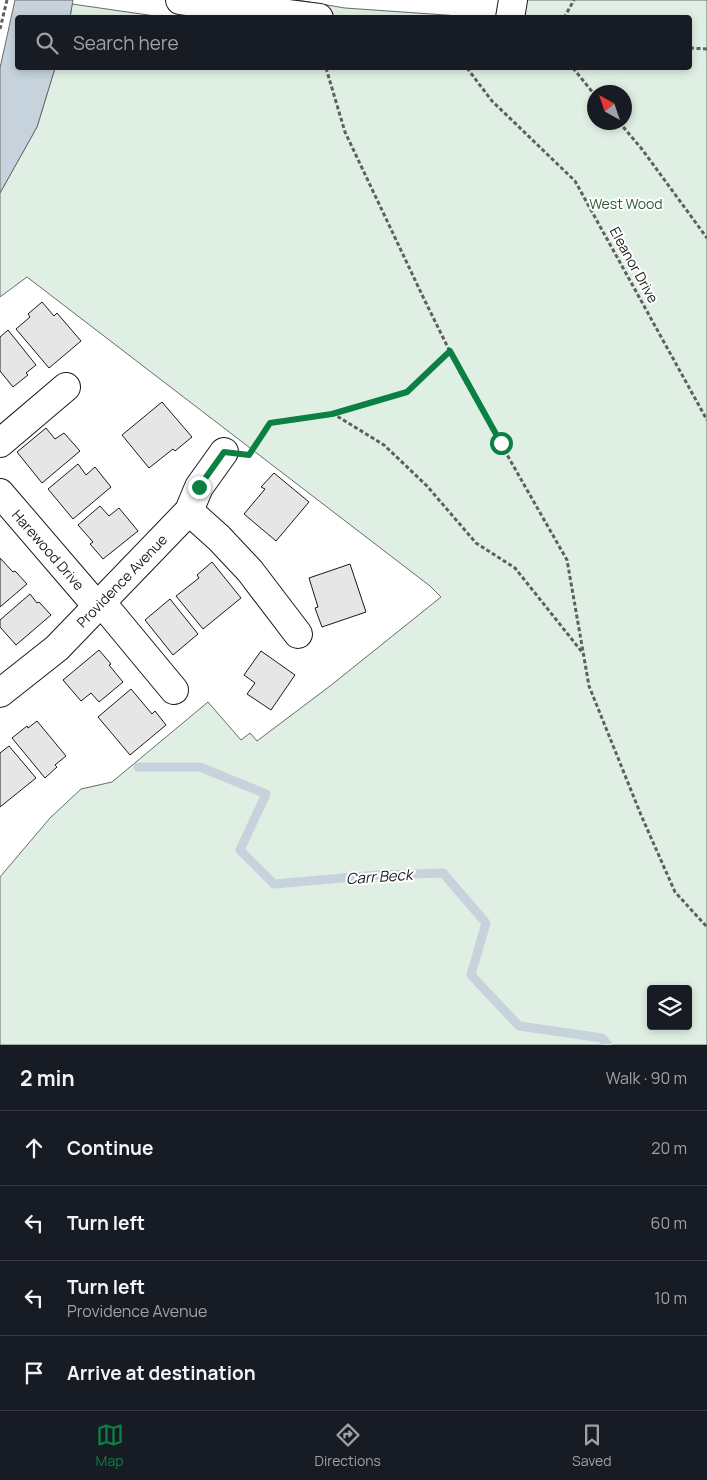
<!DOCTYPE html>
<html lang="en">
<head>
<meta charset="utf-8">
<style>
  body { margin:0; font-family:Manrope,sans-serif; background:#20242c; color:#f1f3f6 }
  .controls { position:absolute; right:15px; bottom:15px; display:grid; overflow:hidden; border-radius:5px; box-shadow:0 2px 8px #0003 }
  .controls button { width:45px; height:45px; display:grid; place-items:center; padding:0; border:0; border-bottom:1px solid #363941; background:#171b24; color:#f1f3f6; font:25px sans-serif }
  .compass { position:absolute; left:587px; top:85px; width:45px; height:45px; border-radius:50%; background:#171b24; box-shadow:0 2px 8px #0003; rotate:320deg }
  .stop { position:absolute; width:15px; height:15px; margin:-11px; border:4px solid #0b8043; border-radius:50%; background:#fff }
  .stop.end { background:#0b8043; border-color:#fff; box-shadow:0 1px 5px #0008 }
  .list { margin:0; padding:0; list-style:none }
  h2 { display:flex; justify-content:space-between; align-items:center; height:65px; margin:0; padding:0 20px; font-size:21px }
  h2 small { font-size:16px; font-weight:400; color:#9ea1a6 }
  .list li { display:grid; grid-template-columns:32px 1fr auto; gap:15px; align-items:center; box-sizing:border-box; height:75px; padding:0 20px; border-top:1px solid #363941 }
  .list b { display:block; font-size:19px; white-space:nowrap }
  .list p { margin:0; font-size:16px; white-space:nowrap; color:#9ea1a6 }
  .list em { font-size:16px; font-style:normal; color:#9ea1a6 }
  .icon { flex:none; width:28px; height:28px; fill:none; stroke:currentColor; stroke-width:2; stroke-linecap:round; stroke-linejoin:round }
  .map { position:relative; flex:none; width:707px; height:1045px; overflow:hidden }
  .search { position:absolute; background:#171b24; box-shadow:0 2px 8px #0003; left:15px; right:15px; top:15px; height:55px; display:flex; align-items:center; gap:12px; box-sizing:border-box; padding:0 18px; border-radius:5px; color:#9ea1a6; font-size:19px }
  .sheet { height:365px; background:#171b24 }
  nav { display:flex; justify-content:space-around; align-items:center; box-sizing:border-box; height:70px; border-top:1px solid #363941; background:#171b24; font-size:14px; color:#9ea1a6 }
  nav a { display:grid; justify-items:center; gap:2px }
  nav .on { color:#0b8043 }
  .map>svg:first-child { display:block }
  .green { fill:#e0efe3; stroke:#6a6a6a; fill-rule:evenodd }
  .water { fill:#c6d2dc; stroke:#6a6a6a }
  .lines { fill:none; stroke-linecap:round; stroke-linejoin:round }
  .stream { stroke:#c6d2dc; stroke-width:9 }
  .building { fill:#e6e6e6; stroke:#1a1a1a }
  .minor-casing { stroke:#1a1a1a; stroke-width:30 }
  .path { stroke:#5f5f5f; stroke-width:3; stroke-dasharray:4 2.5; stroke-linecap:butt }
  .minor { stroke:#fff; stroke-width:28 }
  .route { stroke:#0b8043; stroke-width:6 }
  .labels { text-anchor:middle; stroke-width:4; stroke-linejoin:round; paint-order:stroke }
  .park-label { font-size:14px; fill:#2b5a34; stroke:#fff }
  .street-label { font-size:14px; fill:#1a1a1a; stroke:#fff }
  .water-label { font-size:15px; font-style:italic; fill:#1a1a1a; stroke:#fff }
</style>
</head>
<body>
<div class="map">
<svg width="707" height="1045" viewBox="0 0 707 1045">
  <rect width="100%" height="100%" fill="#fff"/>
  <g class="green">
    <path d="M 297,0 L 345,8 L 474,17 L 291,18 Z"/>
    <path d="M 502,0 L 707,0 L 707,1045 L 0,1045 L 0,877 L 50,818 L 81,789 L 112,782 L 208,702 L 241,740 L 250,733 L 257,741 L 330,686 L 441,597 L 430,586 L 27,277 L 0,297 L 0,193 L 37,127 L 55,68 L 690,68 L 690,18 L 499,17 ZM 594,92 L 624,92 L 624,122 L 594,122 ZM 651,989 L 688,989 L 688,1026 L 651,1026 Z"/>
    <path d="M 72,4 L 162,17 L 177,17 L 70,18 Z"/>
  </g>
  <path class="water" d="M 15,0 L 73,0 L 70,17 L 18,18 L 18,68 L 55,68 L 37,127 L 0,193 L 0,68 Z"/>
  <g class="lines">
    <path class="stream" d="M 138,767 L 200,767 L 266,794 L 240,850 L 274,884 L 377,875 L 443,873 L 486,923 L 471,975 L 519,1026 L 602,1038 L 608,1045"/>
  </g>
  <g class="building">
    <path d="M 42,302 L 54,316 L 57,313 L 81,341 L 49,368 L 16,329 L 30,317 L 28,314 Z"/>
    <path d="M 8,330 L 36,365 L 26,373 L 28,375 L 13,387 L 0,371 L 0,337 Z"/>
    <path d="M 162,402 L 192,437 L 175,451 L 173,449 L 149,468 L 122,435 Z"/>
    <path d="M 46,428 L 55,439 L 64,433 L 80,451 L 42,483 L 17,452 Z"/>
    <path d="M 78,464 L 86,475 L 95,467 L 111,487 L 73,519 L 48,489 Z"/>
    <path d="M 274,473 L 309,502 L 276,541 L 244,514 L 265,489 L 261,487 Z"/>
    <path d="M 100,506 L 109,516 L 119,508 L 138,531 L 103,559 L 90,544 L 93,542 L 78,525 Z"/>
    <path d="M 0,558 L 13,572 L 15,571 L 27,584 L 0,607 Z"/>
    <path d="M 212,562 L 241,598 L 203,629 L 176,596 L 199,578 L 197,575 Z"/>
    <path d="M 350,564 L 366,612 L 322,627 L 315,608 L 318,607 L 309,578 Z"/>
    <path d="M 30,594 L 37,603 L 39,602 L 51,615 L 16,645 L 0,627 L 0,620 Z"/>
    <path d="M 170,599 L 198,634 L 173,655 L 145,620 Z"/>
    <path d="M 99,650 L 111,664 L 109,665 L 123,682 L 99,702 L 91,693 L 81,701 L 63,680 Z"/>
    <path d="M 261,651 L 295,675 L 271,710 L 247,694 L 255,683 L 244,675 Z"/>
    <path d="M 131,689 L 152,714 L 155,711 L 166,725 L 130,755 L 98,717 Z"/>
    <path d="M 37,721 L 66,756 L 55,765 L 57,767 L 45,778 L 12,738 L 27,726 L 28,728 Z"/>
    <path d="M 9,746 L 36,778 L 0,807 L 0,753 Z"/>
  </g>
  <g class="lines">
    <g class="minor-casing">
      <g id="minor">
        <path d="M 180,0 L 319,18"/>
        <path d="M 510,18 L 513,0"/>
        <path d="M 0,443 L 66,387"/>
        <path d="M 0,493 L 97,606"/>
        <path d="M 189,511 L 219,538 L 250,571 L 298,634"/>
        <path d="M 101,602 L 174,690"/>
        <path d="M 0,693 L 57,648 L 189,511 L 199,487 L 224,452"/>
      </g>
    </g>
    <g class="path">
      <path d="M 564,18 L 574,0"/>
      <path d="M 0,29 L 7,0"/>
      <path d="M 690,48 L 707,49"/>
      <path d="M 326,68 L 345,132 L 425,301 L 461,374 L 567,560 L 589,686 L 641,815 L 675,892 L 707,927"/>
      <path d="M 467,68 L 492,101 L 575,181 L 707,420"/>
      <path d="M 573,68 L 594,94"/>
      <path d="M 619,122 L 641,148 L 707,238"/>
      <path d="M 332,413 L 384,445 L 427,486 L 476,543 L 515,568 L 582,652"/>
      <path d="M 252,450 L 270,423 L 332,413 L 407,391 L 450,351"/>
    </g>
    <use href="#minor" class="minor"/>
  </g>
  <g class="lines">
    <path class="route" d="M 199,487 L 224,452 L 249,455 L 270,423 L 332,414 L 407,392 L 450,351 L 501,443"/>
  </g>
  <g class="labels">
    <g class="park-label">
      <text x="626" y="209">West Wood</text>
    </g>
    <g class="street-label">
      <text transform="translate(634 265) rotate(61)" y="5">Eleanor Drive</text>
      <text transform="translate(48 550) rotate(49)" y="5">Harewood Drive</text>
      <text transform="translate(122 581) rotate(-46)" y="5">Providence Avenue</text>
    </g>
    <g class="water-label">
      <text transform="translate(379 877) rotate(-4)" y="5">Carr Beck</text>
    </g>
  </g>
</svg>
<div class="controls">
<button><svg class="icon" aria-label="layers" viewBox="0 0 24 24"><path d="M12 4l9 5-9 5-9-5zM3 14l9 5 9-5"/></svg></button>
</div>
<svg class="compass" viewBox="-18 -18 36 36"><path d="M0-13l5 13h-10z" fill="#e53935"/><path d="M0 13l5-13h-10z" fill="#9ea1a6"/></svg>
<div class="stop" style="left:501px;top:443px"></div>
<div class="stop end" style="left:199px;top:487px"></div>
<div class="search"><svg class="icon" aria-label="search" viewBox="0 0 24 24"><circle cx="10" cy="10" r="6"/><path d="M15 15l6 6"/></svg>Search here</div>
</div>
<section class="sheet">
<h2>2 min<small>Walk · 90 m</small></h2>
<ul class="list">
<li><svg class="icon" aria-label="ahead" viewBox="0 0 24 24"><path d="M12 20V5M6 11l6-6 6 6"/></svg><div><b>Continue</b></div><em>20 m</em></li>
<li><svg class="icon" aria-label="left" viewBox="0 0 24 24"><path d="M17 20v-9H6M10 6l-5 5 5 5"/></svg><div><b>Turn left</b></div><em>60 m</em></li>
<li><svg class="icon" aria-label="left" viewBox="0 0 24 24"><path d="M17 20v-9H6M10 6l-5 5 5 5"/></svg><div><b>Turn left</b><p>Providence Avenue</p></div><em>10 m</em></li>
<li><svg class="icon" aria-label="arrive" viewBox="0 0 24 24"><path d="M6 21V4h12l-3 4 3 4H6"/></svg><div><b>Arrive at destination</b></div></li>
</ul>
</section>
<nav>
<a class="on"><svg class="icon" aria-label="map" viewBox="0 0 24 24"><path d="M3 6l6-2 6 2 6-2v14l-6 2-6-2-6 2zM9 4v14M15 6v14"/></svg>Map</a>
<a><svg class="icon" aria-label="directions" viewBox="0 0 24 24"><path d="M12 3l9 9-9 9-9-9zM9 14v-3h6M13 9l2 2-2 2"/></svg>Directions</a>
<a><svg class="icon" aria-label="saved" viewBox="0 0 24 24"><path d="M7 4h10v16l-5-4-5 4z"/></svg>Saved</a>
</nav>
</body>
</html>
